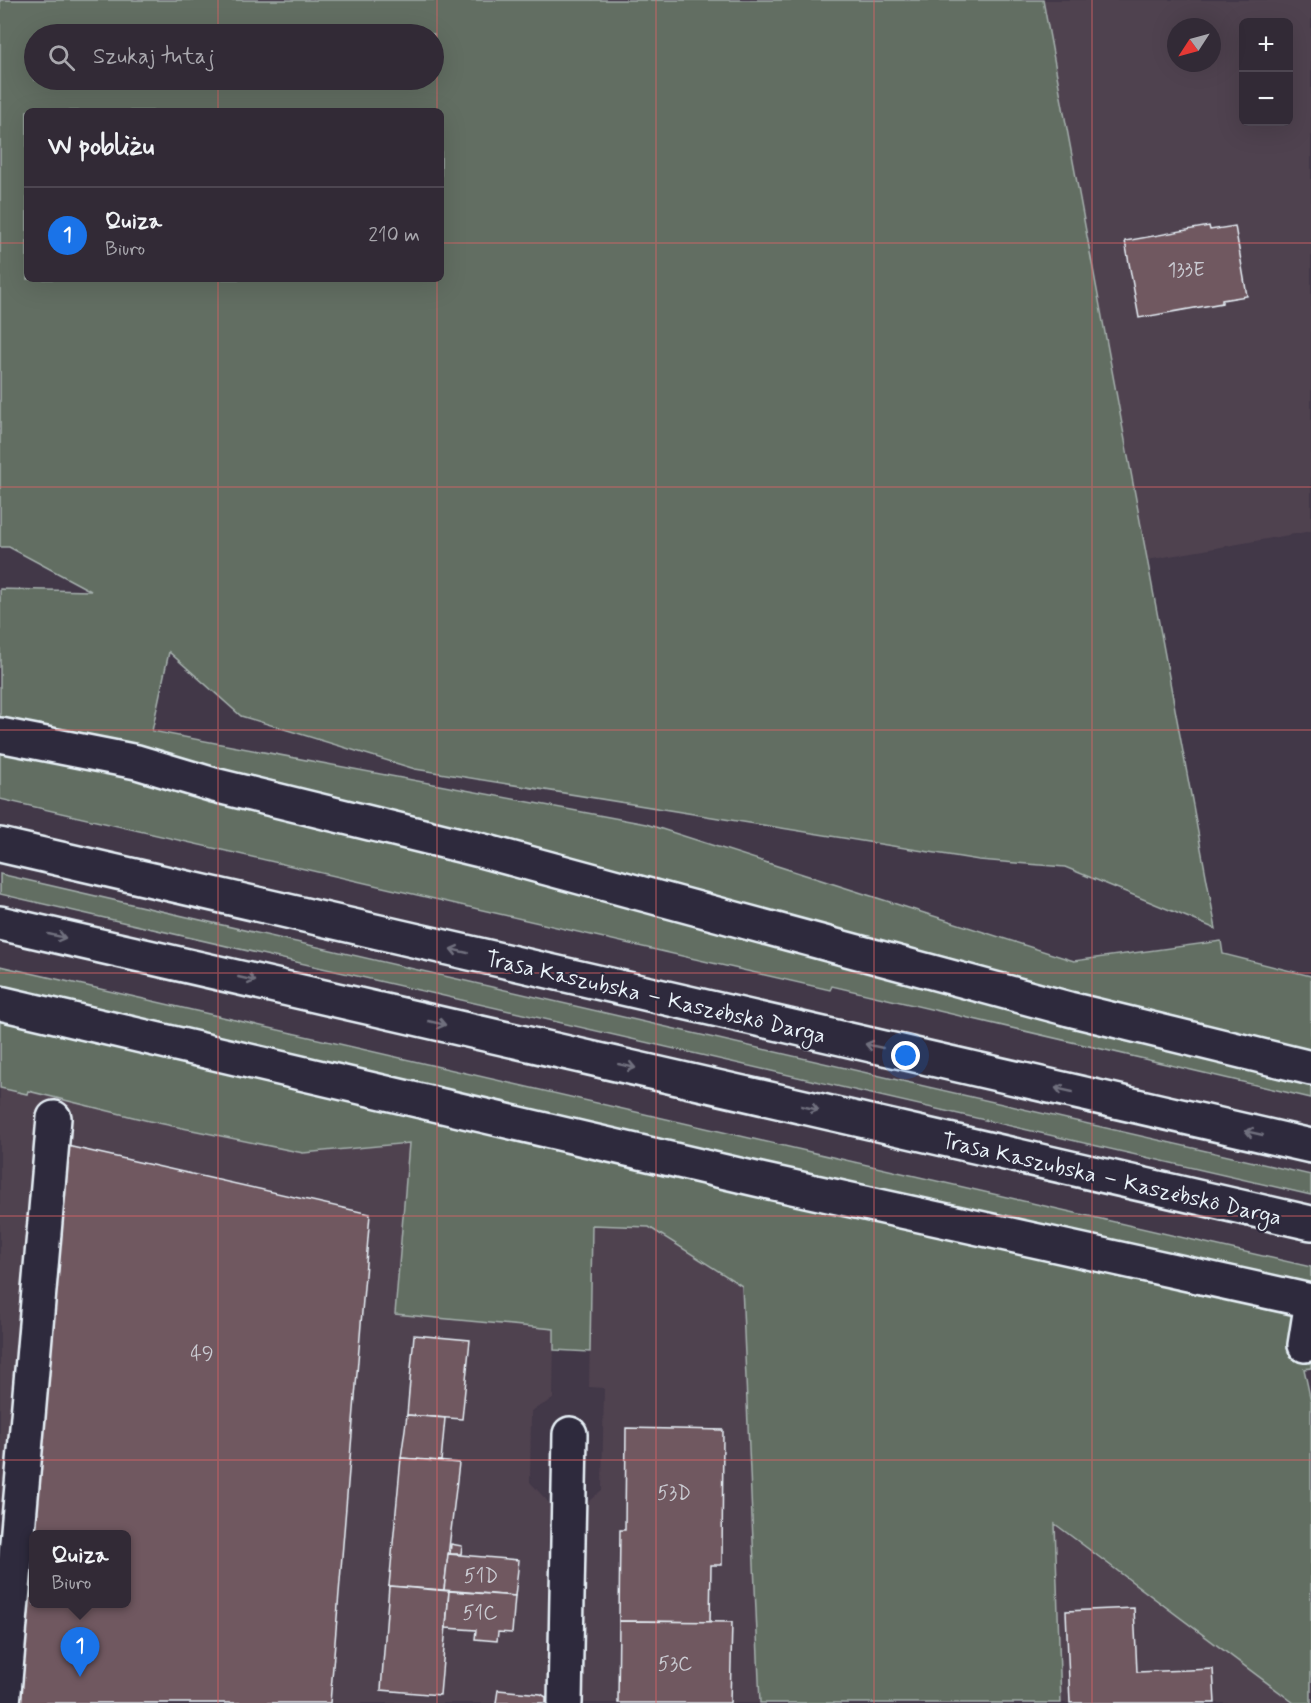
<!DOCTYPE html>
<html lang="pl">
<head>
<meta charset="utf-8">
<style>
  body { margin:0; font-family:Mynerve,sans-serif; background:#3d3642; color:#f1f3f6 }
  .controls { position:absolute; right:18px; top:18px; display:grid; overflow:hidden; border-radius:9px; box-shadow:0 6px 24px #0002 }
  .controls button { width:54px; height:54px; display:grid; place-items:center; padding:0; border:0; border-bottom:2px solid #4d4651; background:#322a36; color:#f1f3f6; font:30px sans-serif }
  .compass { position:absolute; left:1167px; top:18px; width:54px; height:54px; border-radius:50%; background:#322a36; box-shadow:0 6px 24px #0002; rotate:234deg }
  .you { position:absolute; left:906px; top:1056px; width:21px; height:21px; margin:-15px; border:4px solid #fff; border-radius:50%; background:#1a73e8; box-shadow:0 0 0 9px #1a73e833 }
  .badge { display:grid; place-items:center; width:39px; height:39px; border-radius:50%; background:#1a73e8; color:#fff; font-size:20px; font-weight:700 }
  .pin { position:absolute; translate:-50% -50px; filter:drop-shadow(0 2px 3px #0008) }
  .pin::after { content:''; position:absolute; top:32px; width:21px; height:18px; background:inherit; clip-path:polygon(0 0,100% 0,50% 100%) }
  .popup { position:absolute; left:29px; top:1530px; width:102px; height:78px; box-sizing:border-box; display:grid; place-content:center; border-radius:9px; background:#322a36; filter:drop-shadow(0 2px 4px #0005); font-size:20px; white-space:nowrap; color:#a8a7ad }
  .popup b { font-size:22px; color:#f1f3f6 }
  .popup::after { content:''; position:absolute; left:50%; top:100%; margin-left:-12px; border:12px solid transparent; border-top-color:#322a36 }
  .list { margin:0; padding:0; list-style:none }
  h2 { display:flex; justify-content:space-between; align-items:center; height:78px; margin:0; padding:0 24px; font-size:26px }
  h2 small { font-size:20px; font-weight:400; color:#a8a7ad }
  .list li { display:grid; grid-template-columns:39px 1fr auto; gap:18px; align-items:center; box-sizing:border-box; height:96px; padding:0 24px; border-top:2px solid #4d4651 }
  .list b { display:block; font-size:22px; white-space:nowrap }
  .list p { margin:0; font-size:20px; white-space:nowrap; color:#a8a7ad }
  .list em { font-size:20px; font-style:normal; color:#a8a7ad }
  .icon { flex:none; width:33px; height:33px; fill:none; stroke:currentColor; stroke-width:2; stroke-linecap:round; stroke-linejoin:round }
  .map { position:relative; flex:none; width:1311px; height:1703px; overflow:hidden }
  .search { position:absolute; background:#322a36; box-shadow:0 6px 24px #0002; left:24px; top:24px; width:420px; height:66px; display:flex; align-items:center; gap:15px; box-sizing:border-box; padding:0 21px; border-radius:33px; color:#a8a7ad; font-size:22px }
  .panel { position:absolute; background:#322a36; box-shadow:0 6px 24px #0002; left:24px; top:108px; width:420px; height:174px; border-radius:9px }
  .map>svg:first-child { display:block }
  .built { fill:#504250; fill-rule:evenodd }
  .green { fill:#626e62; stroke:#a5b0ad; stroke-width:1.5; fill-rule:evenodd }
  .building { fill:#705961; stroke:#e8f1f8; stroke-width:1.5; fill-rule:evenodd }
  .lines { fill:none; stroke-linecap:round; stroke-linejoin:round }
  .minor-casing { stroke:#e8f1f8; stroke-width:38 }
  .highway-casing { stroke:#e8f1f8; stroke-width:38 }
  .minor { stroke:#2f2a3d; stroke-width:33 }
  .highway { stroke:#2f2a3d; stroke-width:33 }
  .oneway { stroke:#70707e }
  .grid { fill:none; stroke:#db6466; stroke-width:1.5; stroke-opacity:0.55 }
  .labels { text-anchor:middle; stroke-width:4.5; stroke-linejoin:round; paint-order:stroke }
  .number-label { font-size:20px; fill:#cacbd2 }
  .street-label { font-size:22px; fill:#e8f1f8; stroke:#2f2a3d }
</style>
</head>
<body>
<div class="map">
<svg width="1311" height="1703" viewBox="0 0 1311 1703">
  <rect width="100%" height="100%" fill="#423848"/>
  <filter id="ink" filterUnits="userSpaceOnUse"><feTurbulence type="fractalNoise" baseFrequency=".0167" numOctaves="2"/><feDisplacementMap in="SourceGraphic" scale="12" xChannelSelector="R" yChannelSelector="G"/><feConvolveMatrix kernelMatrix="1 2 1 2 8 2 1 2 1" color-interpolation-filters="sRGB"/></filter>
  <g filter="url(#ink)">
    <g class="built">
      <path d="M 1043,0 L 1311,0 L 1311,531 L 1147,560 ZM 1244,22 L 1288,22 L 1288,122 L 1244,122 ZM 1176,27 L 1212,27 L 1212,63 L 1176,63 Z"/>
      <path d="M 0,1088 L 27,1094 L 28,1091 L 149,1121 L 303,1153 L 409,1143 L 395,1314 L 554,1329 L 553,1399 L 531,1411 L 530,1482 L 549,1503 L 546,1703 L 0,1703 ZM 34,1534 L 127,1534 L 127,1604 L 34,1604 Z"/>
      <path d="M 592,1225 L 649,1227 L 742,1287 L 760,1703 L 581,1703 L 583,1506 L 602,1490 L 604,1388 L 589,1387 Z"/>
      <path d="M 1054,1524 L 1294,1703 L 1061,1703 Z"/>
    </g>
    <g class="green">
      <path d="M 0,0 L 1043,0 L 1216,929 L 1065,867 L 979,860 L 415,769 L 241,716 L 169,652 L 152,731 L 646,824 L 1074,961 L 1221,941 L 1223,954 L 1311,976 L 1311,1098 L 832,986 L 830,990 L 0,799 L 0,589 L 91,591 L 9,547 L 0,547 ZM 34,34 L 434,34 L 434,80 L 34,80 ZM 27,111 L 441,111 L 441,279 L 27,279 Z"/>
      <path d="M 0,874 L 1311,1175 L 1311,1195 L 0,894 Z"/>
      <path d="M 0,966 L 1311,1267 L 1311,1368 L 1304,1369 L 1311,1401 L 1311,1703 L 1294,1703 L 1055,1524 L 1061,1703 L 760,1703 L 742,1286 L 649,1227 L 592,1225 L 590,1352 L 554,1350 L 554,1329 L 395,1314 L 409,1143 L 303,1153 L 149,1121 L 28,1091 L 27,1094 L 0,1088 Z"/>
    </g>
    <g class="building">
      <path d="M 1209,226 L 1210,230 L 1235,226 L 1247,296 L 1222,300 L 1222,303 L 1139,318 L 1125,241 Z"/>
      <path d="M 63,1145 L 370,1214 L 330,1703 L 19,1703 ZM 34,1534 L 127,1534 L 127,1604 L 34,1604 Z"/>
      <path d="M 414,1335 L 470,1340 L 462,1419 L 407,1415 Z"/>
      <path d="M 407,1415 L 445,1418 L 441,1461 L 401,1458 Z"/>
      <path d="M 626,1428 L 723,1430 L 722,1565 L 711,1565 L 710,1622 L 619,1621 L 620,1530 L 625,1530 Z"/>
      <path d="M 401,1458 L 459,1463 L 444,1590 L 389,1586 Z"/>
      <path d="M 451,1544 L 462,1546 L 461,1554 L 450,1554 Z"/>
      <path d="M 448,1554 L 519,1560 L 515,1596 L 444,1590 Z"/>
      <path d="M 389,1586 L 449,1591 L 440,1695 L 381,1690 Z"/>
      <path d="M 449,1591 L 515,1596 L 512,1633 L 498,1632 L 497,1641 L 475,1639 L 476,1630 L 446,1628 Z"/>
      <path d="M 1134,1608 L 1137,1672 L 1213,1669 L 1215,1703 L 1070,1703 L 1066,1611 Z"/>
      <path d="M 619,1621 L 732,1622 L 730,1703 L 618,1703 Z"/>
      <path d="M 498,1690 L 541,1694 L 546,1697 L 546,1703 L 496,1703 Z"/>
    </g>
    <g class="lines">
      <g class="minor-casing">
        <g id="minor">
          <path d="M 0,735 L 137,762 L 214,785 L 480,850 L 1069,1009 L 1311,1068"/>
          <path d="M 0,1003 L 756,1179 L 1311,1301"/>
          <path d="M 1305,1345 L 1311,1307"/>
          <path d="M 3,1703 L 54,1118"/>
          <path d="M 565,1703 L 570,1434"/>
        </g>
      </g>
      <g class="highway-casing">
        <g id="highway">
          <path d="M 0,845 L 1311,1146"/>
          <path d="M 0,923 L 1311,1223"/>
        </g>
      </g>
      <use href="#minor" class="minor"/>
      <use href="#highway" class="highway"/>
    </g>
    <defs><path id="oneway-shaft" d="M-6 0H5M1.5-3L5.5 0L1.5 3" fill="none" stroke-width="1.6" stroke-linecap="round" stroke-linejoin="round" transform="scale(1.5)"/></defs>
    <g class="oneway">
      <use href="#oneway-shaft" transform="translate(57 936) rotate(13)"/>
      <use href="#oneway-shaft" transform="translate(459 951) rotate(-167)"/>
      <use href="#oneway-shaft" transform="translate(247 979) rotate(13)"/>
      <use href="#oneway-shaft" transform="translate(437 1023) rotate(13)"/>
      <use href="#oneway-shaft" transform="translate(874 1046) rotate(-167)"/>
      <use href="#oneway-shaft" transform="translate(627 1066) rotate(13)"/>
      <use href="#oneway-shaft" transform="translate(1064 1090) rotate(-167)"/>
      <use href="#oneway-shaft" transform="translate(810 1108) rotate(13)"/>
      <use href="#oneway-shaft" transform="translate(1254 1133) rotate(-167)"/>
    </g>
  </g>
  <path class="grid" d="M 218,0 L 218,34M 437,0 L 437,111M 656,0 L 656,1703M 874,0 L 874,1703M 1092,0 L 1092,1703M 218,80 L 218,111M 0,243 L 27,243M 441,243 L 1311,243M 218,279 L 218,1703M 437,279 L 437,1703M 0,487 L 1311,487M 0,730 L 1311,730M 0,973 L 1311,973M 0,1216 L 1311,1216M 0,1460 L 1311,1460"/>
  <g class="labels">
    <g class="number-label">
      <text x="1186" y="276">133E</text>
      <text x="202" y="1360">49</text>
      <text x="674" y="1499">53D</text>
      <text x="481" y="1582">51D</text>
      <text x="480" y="1619">51C</text>
      <text x="675" y="1670">53C</text>
    </g>
    <g class="street-label">
      <text transform="translate(656 996) rotate(13)" y="8">Trasa Kaszubska – Kaszëbskô Darga</text>
      <text transform="translate(1112 1178) rotate(13)" y="8">Trasa Kaszubska – Kaszëbskô Darga</text>
    </g>
  </g>
</svg>
<div class="controls">
<button>+</button>
<button>−</button>
</div>
<svg class="compass" viewBox="-18 -18 36 36"><path d="M0-13l5 13h-10z" fill="#e53935"/><path d="M0 13l5-13h-10z" fill="#a8a7ad"/></svg>
<div class="you"></div>
<div class="pin badge" style="left:80px;top:1677px">1</div>
<div class="popup"><b>Quiza</b>Biuro</div>
<div class="search"><svg class="icon" aria-label="search" viewBox="0 0 24 24"><circle cx="10" cy="10" r="6"/><path d="M15 15l6 6"/></svg>Szukaj tutaj</div>
<section class="panel">
<h2>W pobliżu<small></small></h2>
<ul class="list">
<li><span class="badge">1</span><div><b>Quiza</b><p>Biuro</p></div><em>210 m</em></li>
</ul>
</section>
</div>
</body>
</html>
